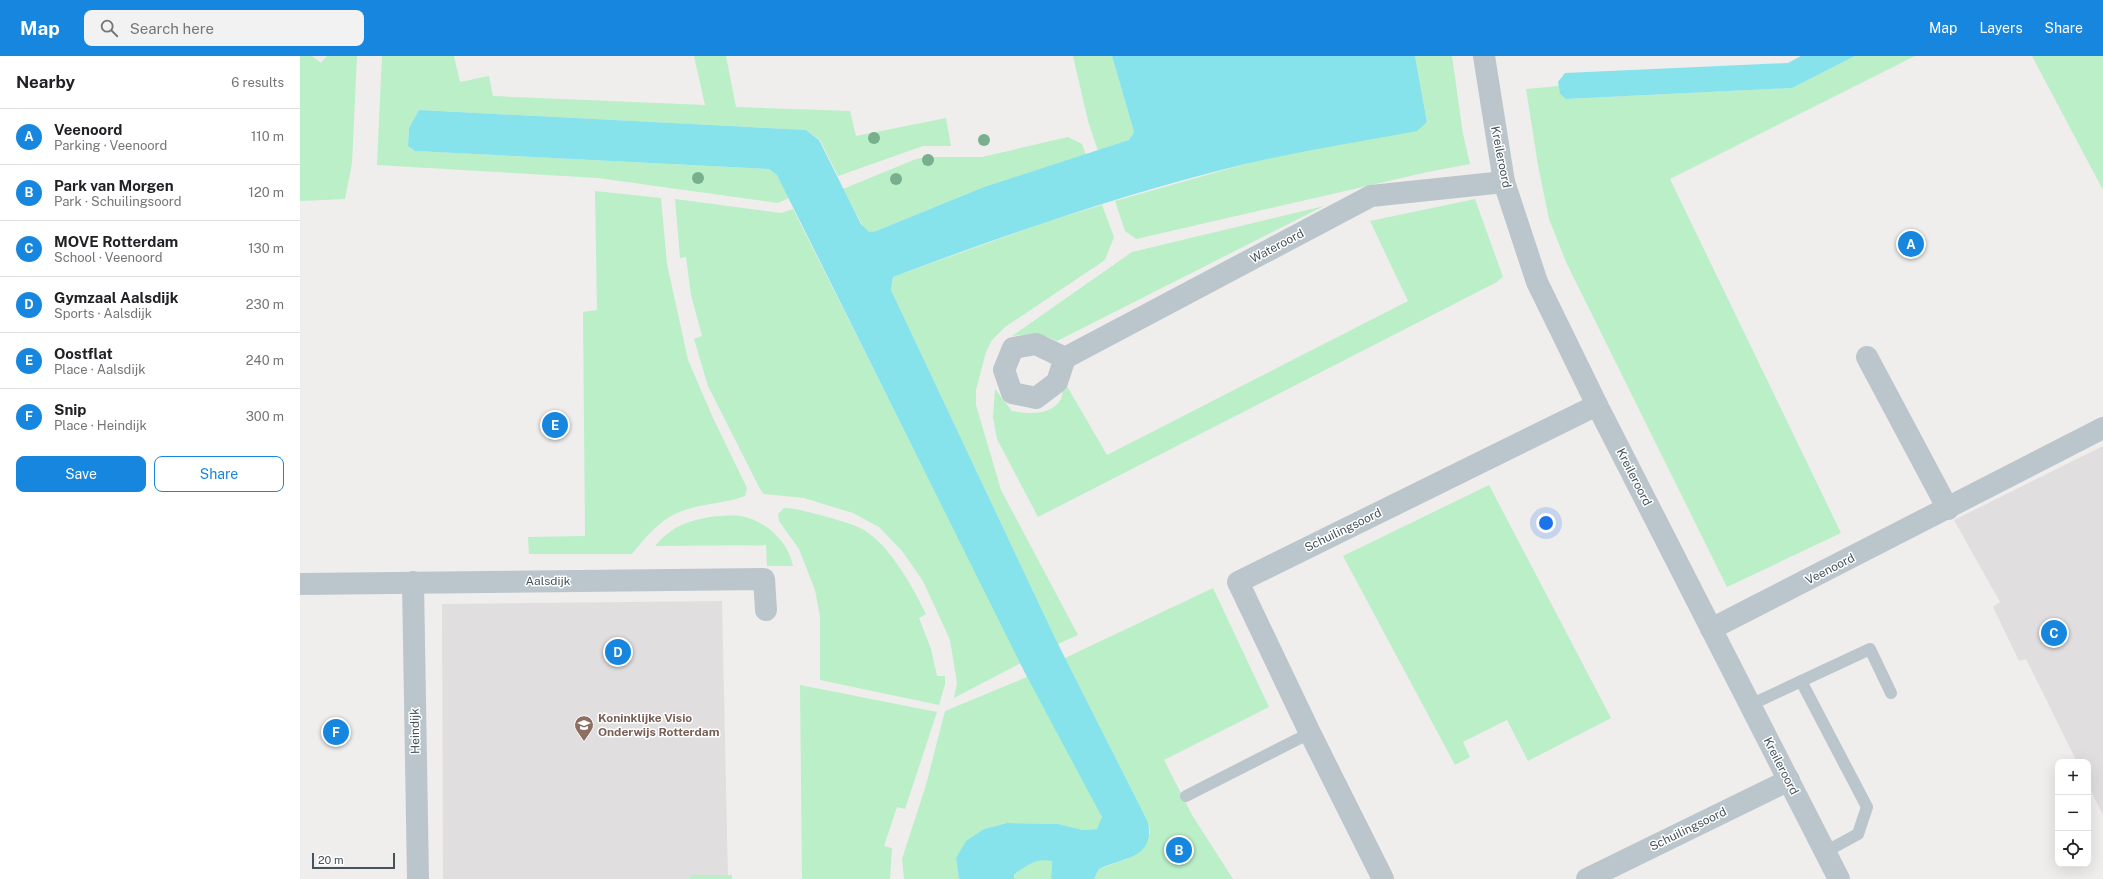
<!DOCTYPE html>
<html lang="en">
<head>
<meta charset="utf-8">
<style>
  body { margin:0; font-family:"Public Sans",sans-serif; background:#f2f2f2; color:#202124 }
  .controls { position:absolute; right:12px; bottom:12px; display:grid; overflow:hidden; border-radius:8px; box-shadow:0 4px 16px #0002 }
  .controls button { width:36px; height:36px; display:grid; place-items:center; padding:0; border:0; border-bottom:1px solid #e0e0e0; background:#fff; color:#202124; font:20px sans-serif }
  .scale { position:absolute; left:12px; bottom:10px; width:83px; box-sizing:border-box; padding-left:4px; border:2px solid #45535a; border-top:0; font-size:11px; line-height:14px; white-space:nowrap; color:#45535a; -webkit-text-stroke:3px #fff; paint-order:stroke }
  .you { position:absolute; left:1246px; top:467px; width:14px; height:14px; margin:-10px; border:3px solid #fff; border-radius:50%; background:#1a73e8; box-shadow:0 0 0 6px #1a73e833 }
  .badge { display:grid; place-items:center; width:26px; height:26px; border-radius:50%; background:#1786df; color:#fff; font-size:13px; font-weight:700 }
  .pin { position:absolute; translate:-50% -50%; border:2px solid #fff; box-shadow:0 1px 4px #0006 }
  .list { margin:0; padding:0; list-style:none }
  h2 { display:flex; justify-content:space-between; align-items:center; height:52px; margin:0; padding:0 16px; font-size:17px }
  h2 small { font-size:13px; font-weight:400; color:#757577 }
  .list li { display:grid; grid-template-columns:26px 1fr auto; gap:12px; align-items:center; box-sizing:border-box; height:56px; padding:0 16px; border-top:1px solid #e0e0e0 }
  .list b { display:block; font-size:15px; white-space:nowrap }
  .list p { margin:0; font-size:13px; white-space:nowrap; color:#757577 }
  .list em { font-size:13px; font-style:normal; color:#757577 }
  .actions { display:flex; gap:8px; padding:12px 16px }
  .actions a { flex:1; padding:9px 0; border:1px solid #1786df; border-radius:8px; text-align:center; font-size:14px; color:#1786df }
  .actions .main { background:#1786df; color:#fff }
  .icon { flex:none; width:22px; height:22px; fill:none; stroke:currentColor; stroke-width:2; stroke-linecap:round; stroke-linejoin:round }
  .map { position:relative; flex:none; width:1803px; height:823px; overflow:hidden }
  header { display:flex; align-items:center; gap:24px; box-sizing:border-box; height:56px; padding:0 20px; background:#1786df; color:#fff }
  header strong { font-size:19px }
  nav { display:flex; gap:22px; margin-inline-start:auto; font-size:14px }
  .search { width:280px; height:36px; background:#f2f2f2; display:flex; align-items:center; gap:10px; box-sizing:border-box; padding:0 14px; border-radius:8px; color:#757577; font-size:15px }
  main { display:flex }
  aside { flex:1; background:#fff }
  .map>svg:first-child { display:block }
  .education { fill:#e1dedf }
  .green { fill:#baefc8 }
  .water { fill:#86e3ec }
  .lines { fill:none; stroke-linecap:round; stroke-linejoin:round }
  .service { stroke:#bbc6cc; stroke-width:12 }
  .minor { stroke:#bbc6cc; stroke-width:22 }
  .tree { fill:#78af8c }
  .labels { text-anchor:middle; stroke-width:3; stroke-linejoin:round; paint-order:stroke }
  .street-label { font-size:12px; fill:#45535a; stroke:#fff }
  .education-label { font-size:12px; font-weight:bold; fill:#785e54; stroke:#fff; text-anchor:start }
</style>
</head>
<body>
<header>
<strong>Map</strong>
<div class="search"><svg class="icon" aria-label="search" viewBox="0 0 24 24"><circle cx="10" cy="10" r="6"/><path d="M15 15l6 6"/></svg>Search here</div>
<nav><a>Map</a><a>Layers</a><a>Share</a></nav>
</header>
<main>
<aside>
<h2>Nearby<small>6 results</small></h2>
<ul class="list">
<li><span class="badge">A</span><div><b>Veenoord</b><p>Parking · Veenoord</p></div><em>110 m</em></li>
<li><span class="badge">B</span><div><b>Park van Morgen</b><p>Park · Schuilingsoord</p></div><em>120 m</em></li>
<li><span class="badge">C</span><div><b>MOVE Rotterdam</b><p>School · Veenoord</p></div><em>130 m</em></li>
<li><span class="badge">D</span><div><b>Gymzaal Aalsdijk</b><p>Sports · Aalsdijk</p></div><em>230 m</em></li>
<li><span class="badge">E</span><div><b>Oostflat</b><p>Place · Aalsdijk</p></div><em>240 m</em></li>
<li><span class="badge">F</span><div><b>Snip</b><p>Place · Heindijk</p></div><em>300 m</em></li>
</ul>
<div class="actions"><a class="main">Save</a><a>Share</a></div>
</aside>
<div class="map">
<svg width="1803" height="823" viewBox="0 0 1803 823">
  <rect width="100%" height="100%" fill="#f0eded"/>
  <g class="education">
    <path d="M 1803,390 L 1803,759 L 1788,729 L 1788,706 L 1777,706 L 1726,603 L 1719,605 L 1693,551 L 1700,546 L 1654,464 Z"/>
    <path d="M 422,545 L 428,823 L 143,823 L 142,548 Z"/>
  </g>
  <g class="green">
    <path d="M 0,0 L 12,0 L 21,7 L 27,0 L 57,0 L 52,107 L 45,143 L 0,145 Z"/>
    <path d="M 82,0 L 154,0 L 160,26 L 189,20 L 193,40 L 405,49 L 394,0 L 426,0 L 436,51 L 550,55 L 556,80 L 646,62 L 651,90 L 623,90 L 538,120 L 520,84 L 506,74 L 119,54 L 109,72 L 108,90 L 115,95 L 469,113 L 477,119 L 489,142 L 478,147 L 298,122 L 77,109 Z"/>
    <path d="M 773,0 L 812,0 L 834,76 L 829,84 L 798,95 L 788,65 Z"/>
    <path d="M 1115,0 L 1152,0 L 1163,78 L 1170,108 L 1128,116 L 836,183 L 825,175 L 815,145 L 942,109 L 1127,65 Z"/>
    <path d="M 1555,0 L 1615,0 L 1370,123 L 1541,477 L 1427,531 L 1266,206 L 1249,163 L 1238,109 L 1226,33 L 1259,30 L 1260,38 L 1266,43 L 1492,32 Z"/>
    <path d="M 1732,0 L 1803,0 L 1803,134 Z"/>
    <path d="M 768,81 L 782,88 L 786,99 L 684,131 L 576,175 L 569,176 L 564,172 L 543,133 L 616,103 L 629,101 L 682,101 Z"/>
    <path d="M 295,135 L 361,142 L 367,208 L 388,304 L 413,362 L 447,432 L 445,440 C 427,447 407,447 388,453 C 363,460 347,479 332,498 L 229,498 L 228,481 L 285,480 L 283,256 L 297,254 Z"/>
    <path d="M 375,143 L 481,157 L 493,153 L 721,607 L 654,642 L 657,627 L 650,584 L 623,525 L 602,495 L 579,471 L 553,457 L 504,442 L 464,438 L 460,433 L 408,330 L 394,283 L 402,280 L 391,239 L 386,201 L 380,202 Z"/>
    <path d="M 1175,143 L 1203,221 L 1195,227 L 738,461 L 697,383 L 693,361 L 695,333 L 712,355 C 729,358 751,360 761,343 C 763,338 763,330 764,325 L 807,399 L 1108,245 L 1070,165 Z"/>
    <path d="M 802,149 L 814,181 L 805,204 L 705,271 L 692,284 L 686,296 L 676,334 L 676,349 L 701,434 L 778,579 L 758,588 L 591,234 L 593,221 L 749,165 Z"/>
    <path d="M 1024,150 L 757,285 C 741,277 729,278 712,280 L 832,196 Z"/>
    <path d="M 1189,429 L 1311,662 L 1228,705 L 1207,664 L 1163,686 L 1170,701 L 1155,709 L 1043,500 Z"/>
    <path d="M 484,452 C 496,452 508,456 520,459 C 534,463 551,467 564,474 C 591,491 612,530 626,558 L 619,562 L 631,593 L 637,620 L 645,620 L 645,628 L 639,649 L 520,624 L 520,560 L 515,534 L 499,493 L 479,465 L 478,458 Z"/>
    <path d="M 418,460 C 425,460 434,459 441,460 C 466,465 488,485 493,510 L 467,510 L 466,489 L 355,490 C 372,469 393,463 418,460 Z"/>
    <path d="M 913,532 L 969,651 L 864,704 L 892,759 L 933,823 L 794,823 L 799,813 L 827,803 L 850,777 L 848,766 L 765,602 Z"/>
    <path d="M 727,621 L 796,746 L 802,762 L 797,773 L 783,774 L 758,768 L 707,767 L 684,773 L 656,802 L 659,823 L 604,823 L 602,803 L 626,729 L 645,655 Z"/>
    <path d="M 500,629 L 637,656 L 605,753 L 597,751 L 584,790 L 592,792 L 590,823 L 502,823 Z"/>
    <path d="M 740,803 L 752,805 L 751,823 L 714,823 L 714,820 L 728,808 Z"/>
    <rect x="390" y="819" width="42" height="4"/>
  </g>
  <g class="water">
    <path d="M 812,0 L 1115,0 L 1127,66 L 1117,75 C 1058,86 999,95 941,109 C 823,138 707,178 593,221 L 591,234 L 758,588 L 848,766 C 855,803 824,801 799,813 L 794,823 L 751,823 L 752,805 C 735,802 727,809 714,819 L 714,823 L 659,823 L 656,802 L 666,785 L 684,773 L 707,767 L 758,768 L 783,774 L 797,773 L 802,761 L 727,621 L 477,119 L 469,113 L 115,95 L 108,90 L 109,72 L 119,54 L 506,74 L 519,84 L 561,168 L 569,176 L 576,175 L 684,131 L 829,84 L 834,76 Z"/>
    <path d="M 1501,0 L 1555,0 L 1492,32 L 1266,43 L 1260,38 L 1258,26 L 1265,17 L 1488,7 Z"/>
  </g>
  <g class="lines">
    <g class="service">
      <path d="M 1501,625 L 1567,751 L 1558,778 L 1525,796"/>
      <path d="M 1450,649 L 1570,593 L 1591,637"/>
      <path d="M 886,740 L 1010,677"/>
    </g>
    <g class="minor">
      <path d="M 1184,0 L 1204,126 L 1237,226 L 1297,349 L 1539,823"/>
      <path d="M 1567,301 L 1648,453"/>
      <path d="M 765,302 L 757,326 L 736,342 L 712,337 L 704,314 L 713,292 L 736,288 L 765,302 L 1071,140 L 1204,126"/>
      <path d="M 113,526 L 118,823"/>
      <path d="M 0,528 L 464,523 L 466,554"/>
      <path d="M 1411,573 L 1803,372"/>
      <path d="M 1083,823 L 1010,677 L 938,526 L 1297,349"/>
      <path d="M 1287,823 L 1489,724"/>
    </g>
  </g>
  <g class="tree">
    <circle cx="574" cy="82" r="6"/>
    <circle cx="684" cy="84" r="6"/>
    <circle cx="628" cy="104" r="6"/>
    <circle cx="398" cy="122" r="6"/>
    <circle cx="596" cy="123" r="6"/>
  </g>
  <defs>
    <g id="school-pin" transform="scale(1)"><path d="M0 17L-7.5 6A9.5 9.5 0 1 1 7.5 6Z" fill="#8d6e63" stroke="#fff"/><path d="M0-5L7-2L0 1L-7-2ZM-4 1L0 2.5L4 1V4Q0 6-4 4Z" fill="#fff"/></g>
  </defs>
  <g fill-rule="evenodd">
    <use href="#school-pin" x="284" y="669"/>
  </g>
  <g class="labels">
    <g class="street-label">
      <text transform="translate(1201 101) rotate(79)" y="4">Kreileroord</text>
      <text transform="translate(977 190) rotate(-28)" y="4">Wateroord</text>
      <text transform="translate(1334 421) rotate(63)" y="4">Kreileroord</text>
      <text transform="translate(1043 474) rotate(-26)" y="4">Schuilingsoord</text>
      <text transform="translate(1530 513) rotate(-27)" y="4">Veenoord</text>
      <text x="248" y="529">Aalsdijk</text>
      <text transform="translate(115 675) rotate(-91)" y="4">Heindijk</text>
      <text transform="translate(1481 710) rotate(63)" y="4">Kreileroord</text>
      <text transform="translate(1388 773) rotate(-26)" y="4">Schuilingsoord</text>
    </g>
    <g class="education-label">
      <text x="298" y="666">Koninklijke Visio<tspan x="298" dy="14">Onderwijs Rotterdam</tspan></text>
    </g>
  </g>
</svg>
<div class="controls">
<button>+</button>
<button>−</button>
<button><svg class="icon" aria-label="locate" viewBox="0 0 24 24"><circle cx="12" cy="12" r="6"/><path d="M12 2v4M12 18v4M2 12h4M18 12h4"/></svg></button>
</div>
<div class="scale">20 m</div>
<div class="you"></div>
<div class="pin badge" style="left:1611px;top:188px">A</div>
<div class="pin badge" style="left:879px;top:794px">B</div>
<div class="pin badge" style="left:1754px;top:577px">C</div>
<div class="pin badge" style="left:318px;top:596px">D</div>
<div class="pin badge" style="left:255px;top:369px">E</div>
<div class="pin badge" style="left:36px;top:676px">F</div>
</div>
</main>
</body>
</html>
